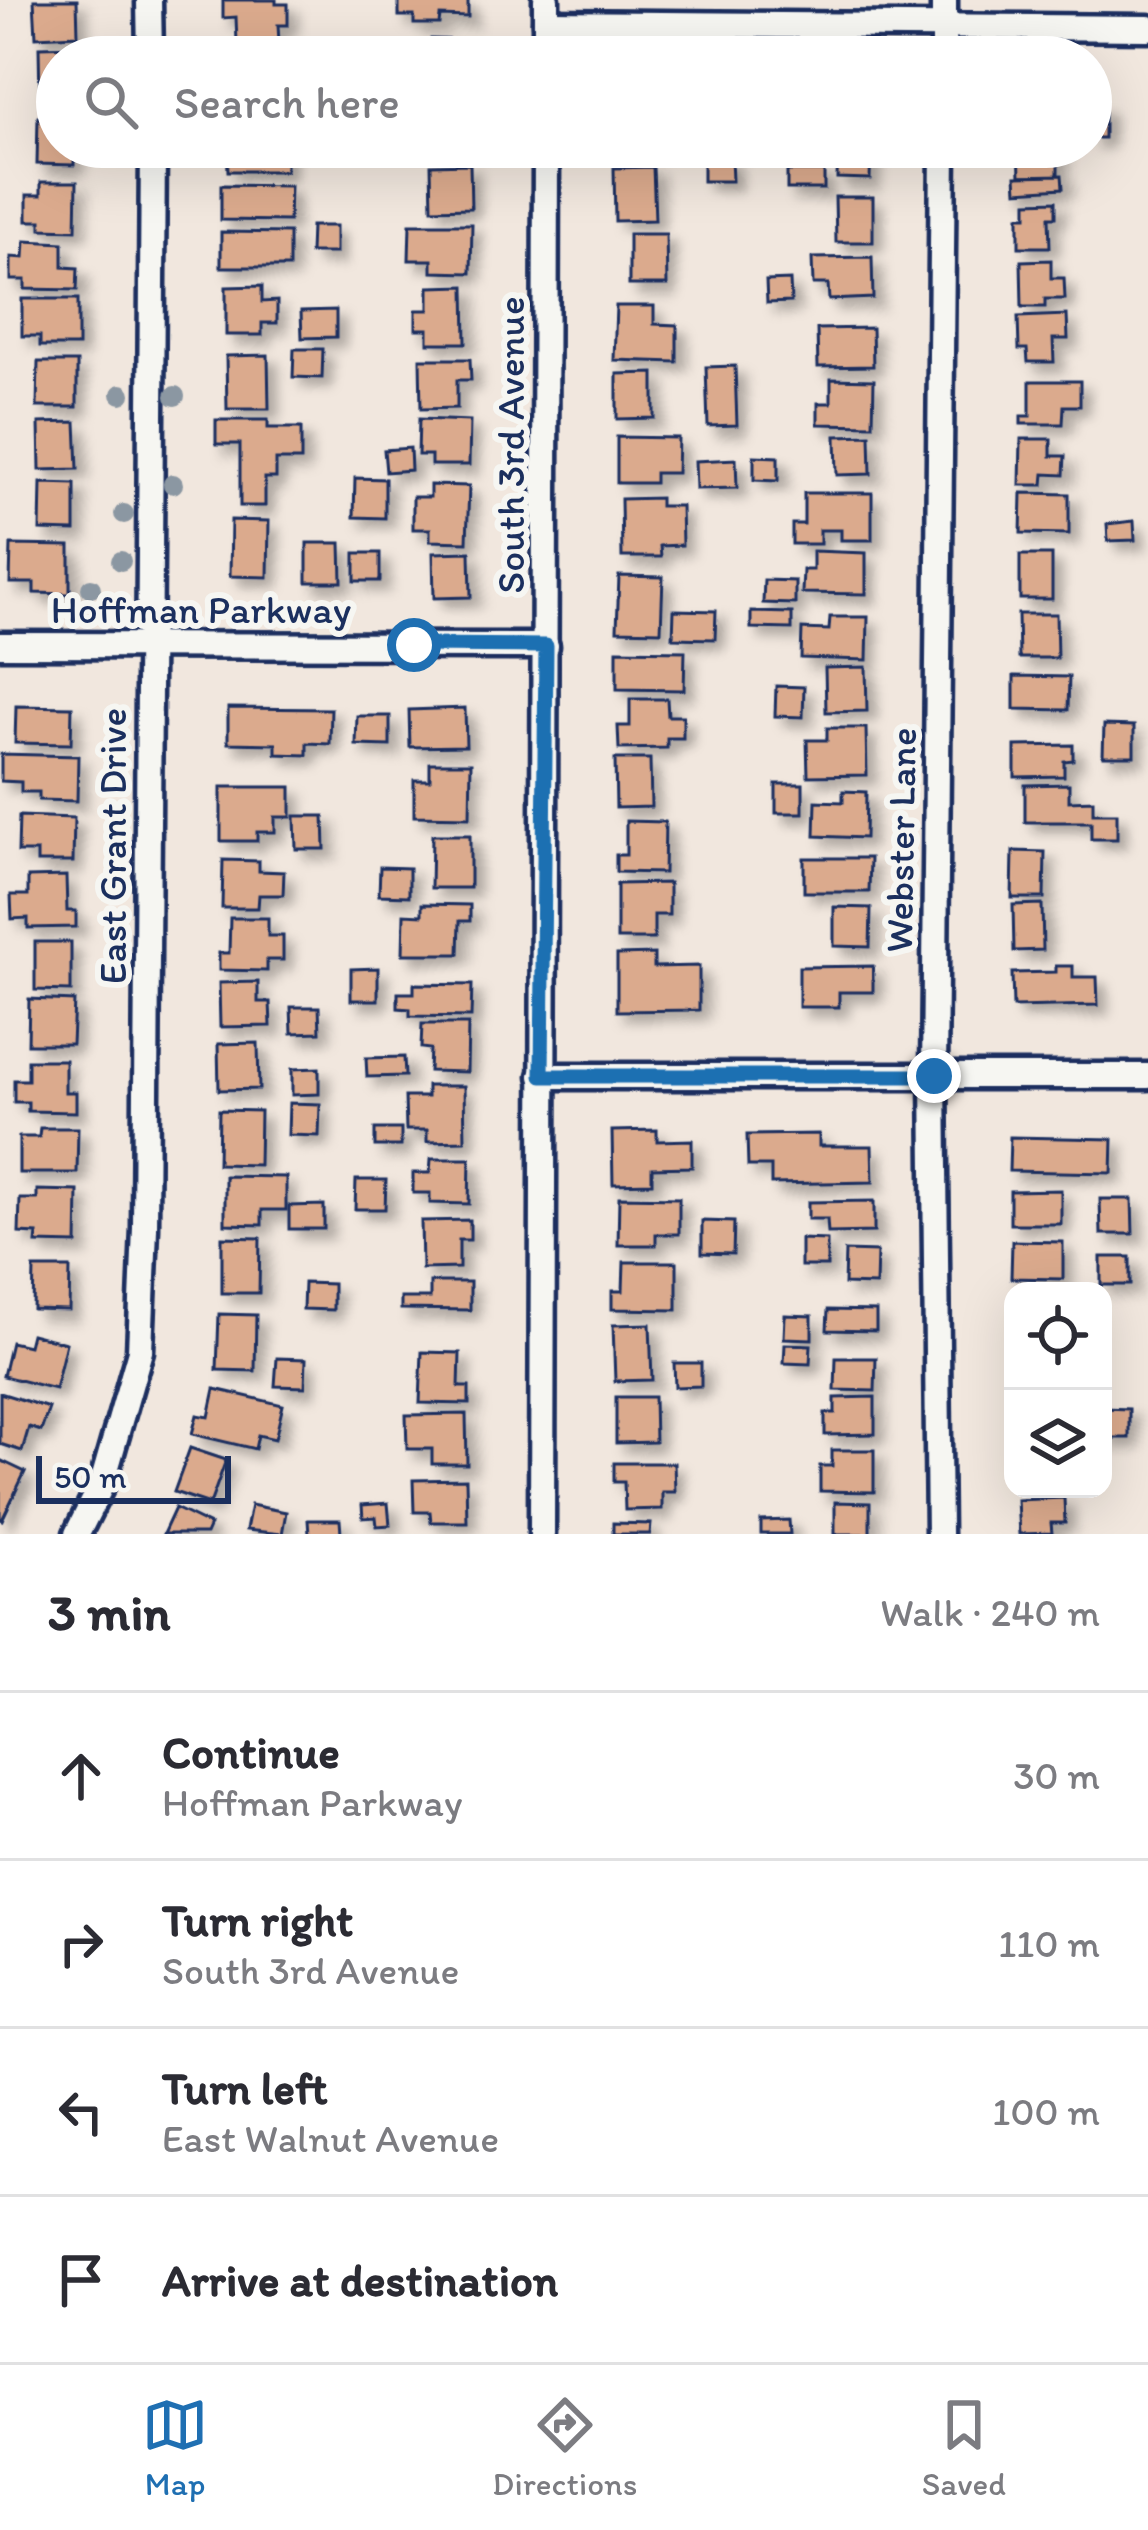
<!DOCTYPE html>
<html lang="en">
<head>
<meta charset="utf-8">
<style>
  body { margin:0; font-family:Itim,sans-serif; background:#f7f7f7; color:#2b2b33 }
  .controls { position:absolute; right:36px; bottom:36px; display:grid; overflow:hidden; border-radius:24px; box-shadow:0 12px 48px #0002 }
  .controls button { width:108px; height:108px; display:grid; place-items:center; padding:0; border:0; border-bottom:3px solid #e1e1e2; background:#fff; color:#2b2b33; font:60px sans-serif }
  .scale { position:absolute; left:36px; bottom:30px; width:195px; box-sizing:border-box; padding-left:12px; border:6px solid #1b2f5e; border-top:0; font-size:33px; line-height:42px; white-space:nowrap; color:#1b2f5e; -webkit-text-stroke:9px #f6f6f2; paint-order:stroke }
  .stop { position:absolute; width:36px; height:36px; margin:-27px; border:9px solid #1f6fb2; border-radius:50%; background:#fff }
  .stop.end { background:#1f6fb2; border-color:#fff; box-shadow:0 3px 12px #0008 }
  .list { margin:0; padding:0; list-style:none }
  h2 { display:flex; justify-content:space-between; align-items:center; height:156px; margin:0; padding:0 48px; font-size:51px }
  h2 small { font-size:39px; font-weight:400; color:#7c7c81 }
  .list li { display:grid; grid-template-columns:78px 1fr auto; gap:36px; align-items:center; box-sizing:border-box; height:168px; padding:0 48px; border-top:3px solid #e1e1e2 }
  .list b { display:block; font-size:45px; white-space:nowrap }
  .list p { margin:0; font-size:39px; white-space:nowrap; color:#7c7c81 }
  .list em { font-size:39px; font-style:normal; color:#7c7c81 }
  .icon { flex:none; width:66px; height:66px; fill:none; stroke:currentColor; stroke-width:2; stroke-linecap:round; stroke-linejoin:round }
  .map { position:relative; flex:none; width:1148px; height:1534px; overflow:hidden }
  .search { position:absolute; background:#fff; box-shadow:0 12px 48px #0002; left:36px; right:36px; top:36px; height:132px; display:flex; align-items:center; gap:30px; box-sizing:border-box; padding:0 42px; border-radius:66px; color:#7c7c81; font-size:45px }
  .sheet { height:828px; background:#fff }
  nav { display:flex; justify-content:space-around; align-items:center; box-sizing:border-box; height:168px; border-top:3px solid #e1e1e2; background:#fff; font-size:33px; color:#7c7c81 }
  nav a { display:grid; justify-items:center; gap:6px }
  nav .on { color:#1f6fb2 }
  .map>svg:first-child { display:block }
  .building { fill:#dbaa8d; stroke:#1b2f5e; stroke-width:3; filter:url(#shadow) }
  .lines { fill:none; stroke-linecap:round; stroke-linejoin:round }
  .street-casing { stroke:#1b2f5e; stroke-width:33 }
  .street { stroke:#f6f6f2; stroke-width:24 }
  .tree { fill:#8b97a2 }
  .route { stroke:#1f6fb2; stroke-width:15 }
  .labels { text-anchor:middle; stroke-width:12; stroke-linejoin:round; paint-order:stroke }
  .street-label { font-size:39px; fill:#1b2f5e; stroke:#f6f6f2 }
</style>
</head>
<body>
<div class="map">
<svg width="1148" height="1534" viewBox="0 0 1148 1534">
  <defs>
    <filter id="shadow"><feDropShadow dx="9" dy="9" stdDeviation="6" flood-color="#0004"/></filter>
  </defs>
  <rect width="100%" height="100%" fill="#f1e7de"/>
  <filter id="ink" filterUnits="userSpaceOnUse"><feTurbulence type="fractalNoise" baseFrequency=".00833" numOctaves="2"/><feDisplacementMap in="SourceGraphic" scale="24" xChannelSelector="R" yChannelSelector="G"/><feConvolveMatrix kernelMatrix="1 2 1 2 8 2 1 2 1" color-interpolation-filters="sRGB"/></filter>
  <g filter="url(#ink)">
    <g class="building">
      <path d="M 34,0 L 77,0 L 78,35 L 36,37 Z"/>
      <path d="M 223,0 L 276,0 L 276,4 L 288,4 L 288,25 L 278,25 L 279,42 L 237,43 L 236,17 L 223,18 Z"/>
      <path d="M 399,0 L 468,0 L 468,17 L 440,16 L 439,24 L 414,24 L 414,16 L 399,16 Z"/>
      <path d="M 431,39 L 467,40 L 467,57 L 430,57 Z"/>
      <path d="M 79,46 L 79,57 L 57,57 L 57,100 L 40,100 L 39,47 Z"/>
      <rect x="1091" y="106" width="13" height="32"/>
      <path d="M 38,117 L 57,117 L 57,147 L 74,147 L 74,165 L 37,164 Z"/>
      <path d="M 227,147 L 286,147 L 286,171 L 228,171 Z"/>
      <path d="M 1019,147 L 1058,147 L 1058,176 L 1020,176 Z"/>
      <path d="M 838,148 L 871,148 L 870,179 L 837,178 Z"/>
      <path d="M 731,158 L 732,181 L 703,181 L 703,159 Z"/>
      <path d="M 470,164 L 471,208 L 432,209 L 431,165 Z"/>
      <path d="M 653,167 L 655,220 L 615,221 L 614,168 Z"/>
      <rect x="787" y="171" width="37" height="18"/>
      <path d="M 1062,175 L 1063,188 L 1017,191 L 1016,176 Z"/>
      <path d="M 41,182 L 77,182 L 76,230 L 41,229 L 41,221 L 27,221 L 27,195 L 41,195 Z"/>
      <path d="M 221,185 L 290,186 L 289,221 L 221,220 Z"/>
      <path d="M 835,197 L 873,197 L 873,242 L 836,242 Z"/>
      <path d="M 1056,201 L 1056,217 L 1049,217 L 1050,247 L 1019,247 L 1019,216 L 1027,216 L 1027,202 Z"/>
      <path d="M 410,224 L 472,224 L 471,273 L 432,272 L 432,260 L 409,260 Z"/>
      <path d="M 311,226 L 336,226 L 336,253 L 310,253 Z"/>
      <path d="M 221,232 L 289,233 L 289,267 L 221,267 Z"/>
      <path d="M 629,234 L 666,234 L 667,285 L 629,285 Z"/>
      <path d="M 25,241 L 63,243 L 63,267 L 78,268 L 77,290 L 25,289 L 25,280 L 11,280 L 11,257 L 24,258 Z"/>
      <path d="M 872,257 L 873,298 L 829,300 L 828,284 L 813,284 L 812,258 Z"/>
      <path d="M 1051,260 L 1051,278 L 1064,278 L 1065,299 L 1045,299 L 1045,307 L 1022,307 L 1021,261 Z"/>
      <path d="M 790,280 L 791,302 L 767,303 L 766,281 Z"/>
      <path d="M 262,286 L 262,302 L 277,301 L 277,323 L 262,323 L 262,335 L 226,335 L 226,287 Z"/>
      <path d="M 465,286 L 466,343 L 428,343 L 428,329 L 416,329 L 416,310 L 429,310 L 429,287 Z"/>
      <path d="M 22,299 L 78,299 L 78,346 L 40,346 L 40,336 L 22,336 Z"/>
      <path d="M 616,306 L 654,306 L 654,324 L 677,325 L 677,362 L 614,360 Z"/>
      <path d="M 336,310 L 336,337 L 302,338 L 301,311 Z"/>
      <path d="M 1067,315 L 1068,339 L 1053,339 L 1054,362 L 1028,362 L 1027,349 L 1019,349 L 1018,317 Z"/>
      <path d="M 872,328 L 873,366 L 818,367 L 817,329 Z"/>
      <path d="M 294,349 L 323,349 L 322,378 L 293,377 Z"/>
      <path d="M 268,355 L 269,409 L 227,409 L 226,356 Z"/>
      <path d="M 420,359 L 470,359 L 471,380 L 457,380 L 457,408 L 421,409 Z"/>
      <path d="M 38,362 L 77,362 L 77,407 L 37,407 Z"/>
      <path d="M 735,366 L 737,425 L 708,426 L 706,367 Z"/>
      <path d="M 654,373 L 654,418 L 617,419 L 617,374 Z"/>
      <path d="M 831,379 L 874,380 L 873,425 L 818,424 L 818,403 L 831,403 Z"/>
      <path d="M 1030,381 L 1080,381 L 1080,406 L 1064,406 L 1063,424 L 1021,424 L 1021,416 L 1030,416 Z"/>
      <path d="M 419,419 L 470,421 L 469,465 L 431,465 L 431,455 L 418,455 Z"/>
      <path d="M 216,420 L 268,420 L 268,428 L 301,428 L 301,460 L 276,460 L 276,478 L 265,478 L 265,506 L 240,506 L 240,444 L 216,444 Z"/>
      <path d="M 76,422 L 78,469 L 40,470 L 39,423 Z"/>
      <path d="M 870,435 L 871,474 L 837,475 L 836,436 Z"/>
      <path d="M 617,437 L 678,438 L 677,473 L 655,473 L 655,483 L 617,483 Z"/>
      <path d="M 1021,439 L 1051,439 L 1051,456 L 1065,456 L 1064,475 L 1044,474 L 1043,485 L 1020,485 Z"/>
      <path d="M 410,448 L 411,470 L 386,472 L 384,450 Z"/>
      <path d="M 754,456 L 778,457 L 778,481 L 754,480 Z"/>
      <path d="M 736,459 L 737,488 L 696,489 L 695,461 Z"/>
      <path d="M 355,478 L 385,479 L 385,518 L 354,517 Z"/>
      <path d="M 41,483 L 75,484 L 75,531 L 40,530 Z"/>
      <path d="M 430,485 L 469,486 L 467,542 L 430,541 L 430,529 L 413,529 L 413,497 L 430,497 Z"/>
      <path d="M 804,493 L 872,493 L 872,540 L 841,540 L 841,530 L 820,530 L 820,544 L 792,544 L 792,524 L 804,524 Z"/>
      <path d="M 1022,493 L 1069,494 L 1069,534 L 1021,533 Z"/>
      <path d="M 660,498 L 660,506 L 681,506 L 682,545 L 660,546 L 661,557 L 622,557 L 621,499 Z"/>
      <path d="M 231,520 L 269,521 L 268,577 L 230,576 Z"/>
      <path d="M 1134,521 L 1135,540 L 1108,541 L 1107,524 Z"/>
      <path d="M 307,543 L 341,543 L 342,582 L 307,582 Z"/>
      <path d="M 11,545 L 70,546 L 70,594 L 34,593 L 34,583 L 10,583 Z"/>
      <path d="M 813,551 L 866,553 L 866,594 L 802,593 L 803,570 L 813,570 Z"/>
      <path d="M 470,552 L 471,597 L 434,598 L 433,553 Z"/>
      <rect x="355" y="553" width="25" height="28"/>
      <rect x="1020" y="555" width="32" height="44"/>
      <path d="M 619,576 L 663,577 L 661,631 L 617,630 Z"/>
      <path d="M 764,580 L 795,581 L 795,604 L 763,603 Z"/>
      <path d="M 674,610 L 716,611 L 715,639 L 673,638 Z"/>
      <path d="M 751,612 L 792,613 L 792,629 L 751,628 Z"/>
      <path d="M 1018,614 L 1056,614 L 1057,658 L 1019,658 Z"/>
      <path d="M 830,617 L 868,617 L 867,660 L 801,658 L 802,629 L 829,630 Z"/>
      <path d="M 617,650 L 685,651 L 684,690 L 617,689 Z"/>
      <path d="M 866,667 L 867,711 L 826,712 L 825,668 Z"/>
      <path d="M 1014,676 L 1069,677 L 1068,710 L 1014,709 Z"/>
      <path d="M 776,686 L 804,687 L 803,717 L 775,716 Z"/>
      <path d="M 630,699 L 667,699 L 668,716 L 683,716 L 683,738 L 667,738 L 667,748 L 619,749 L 618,726 L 630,726 Z"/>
      <path d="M 16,706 L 72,707 L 71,744 L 15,743 Z"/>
      <path d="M 228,708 L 331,709 L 330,744 L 307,743 L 307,755 L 276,754 L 276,744 L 228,743 Z"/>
      <path d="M 465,708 L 466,746 L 410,747 L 409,710 Z"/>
      <path d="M 357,716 L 390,716 L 390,746 L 356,745 Z"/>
      <path d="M 1104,725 L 1134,726 L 1134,756 L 1103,756 Z"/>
      <path d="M 827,728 L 866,728 L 867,775 L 808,776 L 807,740 L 827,740 Z"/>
      <path d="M 1073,745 L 1073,760 L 1064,761 L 1064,776 L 1015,777 L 1015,746 Z"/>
      <path d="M 1,754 L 78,756 L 77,801 L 39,800 L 39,792 L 21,792 L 21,782 L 1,781 Z"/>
      <path d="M 615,759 L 650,759 L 651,807 L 616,808 Z"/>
      <path d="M 430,763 L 471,763 L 470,817 L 414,816 L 414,780 L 430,780 Z"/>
      <rect x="776" y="784" width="27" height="29"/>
      <path d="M 1069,784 L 1069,801 L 1093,800 L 1093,813 L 1117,813 L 1117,839 L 1091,839 L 1091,822 L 1025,822 L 1025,785 Z"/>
      <path d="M 221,787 L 291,787 L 291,817 L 275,817 L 275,832 L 257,832 L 257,841 L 221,841 Z"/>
      <path d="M 843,791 L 866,792 L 865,838 L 815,836 L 816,801 L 843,802 Z"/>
      <path d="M 19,816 L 74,818 L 73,862 L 37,862 L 37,852 L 18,852 Z"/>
      <path d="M 295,816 L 324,816 L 325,849 L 296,849 Z"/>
      <path d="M 626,821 L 665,822 L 664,873 L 616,872 L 616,855 L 626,855 Z"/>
      <path d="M 432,835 L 470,835 L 470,888 L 431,888 Z"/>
      <path d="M 1013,851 L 1045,852 L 1044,898 L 1012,898 Z"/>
      <path d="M 804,858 L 870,858 L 869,892 L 804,892 Z"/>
      <path d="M 223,860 L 259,861 L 259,871 L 284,872 L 283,895 L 259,895 L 258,908 L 222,908 Z"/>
      <path d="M 380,867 L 409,868 L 409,896 L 379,895 Z"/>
      <path d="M 66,876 L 67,911 L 76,911 L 76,927 L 28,928 L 28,918 L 12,919 L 11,895 L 28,895 L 28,877 Z"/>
      <path d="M 669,883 L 669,915 L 654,915 L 654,939 L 617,939 L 617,884 Z"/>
      <path d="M 422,904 L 470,905 L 470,921 L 460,921 L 459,954 L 403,954 L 404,914 L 422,915 Z"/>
      <path d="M 1042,904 L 1043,950 L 1014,951 L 1013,905 Z"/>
      <path d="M 834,907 L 871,908 L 870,947 L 834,946 Z"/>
      <path d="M 230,918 L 268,918 L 268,936 L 283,936 L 283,960 L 267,960 L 267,971 L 219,970 L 219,953 L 229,953 Z"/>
      <path d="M 35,942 L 71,942 L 71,991 L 35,990 Z"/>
      <path d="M 654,954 L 654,967 L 699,966 L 699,1010 L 617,1011 L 617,955 Z"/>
      <path d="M 873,966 L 873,992 L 839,992 L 839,1007 L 799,1007 L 799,967 Z"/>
      <path d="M 1056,966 L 1073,966 L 1073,977 L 1097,977 L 1098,1005 L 1013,1007 L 1012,973 L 1056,972 Z"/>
      <path d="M 378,968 L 378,1000 L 351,1000 L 351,969 Z"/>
      <path d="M 258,982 L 258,1002 L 270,1002 L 271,1026 L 220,1027 L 219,983 Z"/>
      <path d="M 414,984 L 472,985 L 471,1017 L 410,1016 L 410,1009 L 398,1008 L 398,993 L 414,993 Z"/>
      <path d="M 29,999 L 74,1001 L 72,1044 L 28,1044 Z"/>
      <path d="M 291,1007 L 319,1007 L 320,1032 L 292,1033 Z"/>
      <path d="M 422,1024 L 468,1024 L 467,1072 L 429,1071 L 430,1049 L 421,1048 Z"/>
      <path d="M 258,1043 L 259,1089 L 219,1090 L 218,1044 Z"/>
      <path d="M 404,1057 L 405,1076 L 367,1077 L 366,1058 Z"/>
      <path d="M 28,1060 L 65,1060 L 65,1092 L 76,1092 L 76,1112 L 28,1111 L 28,1102 L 14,1102 L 14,1080 L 28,1080 Z"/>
      <path d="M 319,1068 L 319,1094 L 292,1095 L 292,1069 Z"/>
      <path d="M 427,1086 L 464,1086 L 465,1141 L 427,1142 L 427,1130 L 406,1130 L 405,1097 L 427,1097 Z"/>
      <path d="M 289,1103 L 320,1104 L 319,1136 L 288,1135 Z"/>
      <path d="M 219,1110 L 260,1111 L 259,1165 L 218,1164 Z"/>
      <path d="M 40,1128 L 78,1128 L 77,1173 L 19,1173 L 19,1137 L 39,1137 Z"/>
      <rect x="375" y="1129" width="26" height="17"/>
      <path d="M 657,1130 L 657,1141 L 692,1140 L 692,1167 L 652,1168 L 652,1183 L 613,1184 L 612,1131 Z"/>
      <path d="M 819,1134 L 819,1146 L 872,1146 L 873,1182 L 771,1184 L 771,1166 L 748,1166 L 747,1135 Z"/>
      <path d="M 1010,1137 L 1113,1139 L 1112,1173 L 1009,1171 Z"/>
      <path d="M 431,1159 L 470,1159 L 469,1204 L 430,1203 L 430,1193 L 413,1193 L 413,1173 L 430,1173 Z"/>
      <path d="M 225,1176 L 286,1177 L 286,1210 L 262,1210 L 262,1225 L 225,1224 Z"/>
      <path d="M 356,1180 L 386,1180 L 385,1209 L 355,1209 Z"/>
      <path d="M 37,1190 L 78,1191 L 77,1244 L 36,1243 L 37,1234 L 19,1233 L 20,1199 L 37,1199 Z"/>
      <path d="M 1061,1190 L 1061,1224 L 1010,1224 L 1010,1191 Z"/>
      <path d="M 619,1197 L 679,1198 L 679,1234 L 656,1234 L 656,1245 L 618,1245 Z"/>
      <path d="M 1100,1199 L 1132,1199 L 1133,1234 L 1101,1234 Z"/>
      <path d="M 874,1201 L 874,1232 L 828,1233 L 827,1219 L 808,1219 L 808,1202 Z"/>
      <path d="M 324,1205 L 324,1229 L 289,1229 L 289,1206 Z"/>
      <path d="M 470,1220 L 470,1240 L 459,1240 L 459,1268 L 422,1269 L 421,1221 Z"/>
      <path d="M 702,1221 L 734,1222 L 733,1254 L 702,1253 Z"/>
      <path d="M 222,1237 L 260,1238 L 259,1293 L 222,1293 Z"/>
      <path d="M 801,1239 L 827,1240 L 827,1266 L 801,1266 Z"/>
      <path d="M 1012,1241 L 1063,1242 L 1063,1279 L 1011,1278 Z"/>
      <path d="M 845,1251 L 877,1252 L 876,1285 L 844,1284 Z"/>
      <rect x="1101" y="1257" width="29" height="28"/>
      <path d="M 624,1262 L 677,1262 L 677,1310 L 612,1309 L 612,1291 L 623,1291 Z"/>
      <path d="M 34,1268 L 70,1268 L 69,1310 L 33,1309 Z"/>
      <path d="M 430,1282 L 470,1282 L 470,1310 L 401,1309 L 401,1298 L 430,1298 Z"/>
      <path d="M 304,1283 L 333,1284 L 333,1310 L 303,1309 Z"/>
      <path d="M 828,1310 L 876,1311 L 876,1331 L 827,1330 Z"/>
      <path d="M 219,1314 L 256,1315 L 255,1371 L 217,1370 Z"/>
      <path d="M 785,1315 L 812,1316 L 812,1339 L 784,1338 Z"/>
      <path d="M 650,1324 L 652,1380 L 615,1381 L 613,1325 Z"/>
      <path d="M 31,1334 L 66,1343 L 55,1389 L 3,1376 L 11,1342 L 28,1346 Z"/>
      <path d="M 785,1344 L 811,1345 L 810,1364 L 784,1363 Z"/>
      <path d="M 422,1352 L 460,1353 L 459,1387 L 469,1387 L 469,1404 L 420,1403 Z"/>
      <path d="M 277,1358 L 306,1359 L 305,1387 L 275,1386 Z"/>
      <path d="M 836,1358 L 876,1358 L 875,1391 L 835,1390 Z"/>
      <path d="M 674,1363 L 701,1363 L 701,1386 L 675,1387 Z"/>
      <path d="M 215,1389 L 283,1405 L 275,1439 L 258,1435 L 255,1449 L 192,1434 L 197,1415 L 209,1417 Z"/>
      <path d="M 0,1393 L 49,1408 L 41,1431 L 29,1427 L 22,1451 L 0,1444 Z"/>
      <path d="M 616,1397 L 654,1397 L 655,1442 L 616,1443 Z"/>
      <path d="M 875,1397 L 875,1434 L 825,1435 L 825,1413 L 835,1413 L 835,1398 Z"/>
      <path d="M 1103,1408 L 1129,1409 L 1129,1438 L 1103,1438 Z"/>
      <path d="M 466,1414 L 467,1464 L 432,1464 L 432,1449 L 407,1449 L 406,1415 Z"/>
      <path d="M 190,1448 L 226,1460 L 210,1504 L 174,1492 Z"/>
      <path d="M 832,1450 L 874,1450 L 874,1492 L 820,1491 L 820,1466 L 832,1466 Z"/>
      <path d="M 0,1460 L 25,1472 L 2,1520 L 0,1519 Z"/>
      <path d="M 614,1463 L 674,1463 L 675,1492 L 662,1492 L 662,1509 L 625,1510 L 624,1482 L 614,1482 Z"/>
      <path d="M 466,1479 L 467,1522 L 431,1522 L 430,1512 L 414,1512 L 413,1480 Z"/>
      <path d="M 1064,1498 L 1065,1523 L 1051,1523 L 1052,1533 L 1019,1534 L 1017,1500 Z"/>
      <path d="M 835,1502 L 870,1503 L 870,1534 L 835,1534 Z"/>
      <path d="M 388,1503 L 390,1525 L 377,1526 L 376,1517 L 363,1518 L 362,1505 Z"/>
      <path d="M 251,1505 L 286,1512 L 282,1534 L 246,1530 Z"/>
      <path d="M 175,1508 L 210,1525 L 206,1534 L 163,1534 Z"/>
      <path d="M 308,1520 L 340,1520 L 341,1534 L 309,1534 Z"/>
      <path d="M 789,1520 L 790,1534 L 761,1534 L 761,1521 Z"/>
      <path d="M 613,1523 L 651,1524 L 650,1534 L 613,1534 Z"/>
    </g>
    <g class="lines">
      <g class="street-casing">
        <g id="street">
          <path d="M 149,0 L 150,57"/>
          <path d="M 546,23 L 1148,28"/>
          <path d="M 546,57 L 546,0"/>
          <path d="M 944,57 L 944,0"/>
          <path d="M 0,645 L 546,646"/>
          <path d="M 542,1076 L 1148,1076"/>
          <path d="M 77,1534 L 102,1484 L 140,1351 L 145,1228 L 153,147"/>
          <path d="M 542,1534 L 546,147"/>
          <path d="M 939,1534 L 934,1076 L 943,147"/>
        </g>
      </g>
      <use href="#street" class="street"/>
    </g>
    <g class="tree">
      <circle cx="121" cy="394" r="10"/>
      <circle cx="175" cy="396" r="10"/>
      <circle cx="173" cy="484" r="10"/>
      <circle cx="124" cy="514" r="10"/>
      <circle cx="121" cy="561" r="10"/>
      <circle cx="91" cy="588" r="10"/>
    </g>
  </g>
  <g class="lines" filter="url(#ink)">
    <path class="route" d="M 414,645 L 546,646 L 542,1076 L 934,1076"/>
  </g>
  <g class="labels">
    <g class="street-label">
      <text transform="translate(510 445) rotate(-90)" y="14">South 3rd Avenue</text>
      <text x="201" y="623">Hoffman Parkway</text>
      <text transform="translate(900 840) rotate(-89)" y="14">Webster Lane</text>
      <text transform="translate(112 846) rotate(-90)" y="14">East Grant Drive</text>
    </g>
  </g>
</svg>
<div class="controls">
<button><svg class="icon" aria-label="locate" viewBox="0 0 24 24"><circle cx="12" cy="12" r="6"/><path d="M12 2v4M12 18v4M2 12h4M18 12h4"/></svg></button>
<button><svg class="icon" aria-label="layers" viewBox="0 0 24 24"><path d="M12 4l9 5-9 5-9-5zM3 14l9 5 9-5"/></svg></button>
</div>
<div class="scale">50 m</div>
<div class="stop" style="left:414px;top:645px"></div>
<div class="stop end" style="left:934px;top:1076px"></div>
<div class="search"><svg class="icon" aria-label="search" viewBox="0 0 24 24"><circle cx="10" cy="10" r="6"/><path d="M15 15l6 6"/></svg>Search here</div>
</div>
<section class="sheet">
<h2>3 min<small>Walk · 240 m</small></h2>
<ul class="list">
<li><svg class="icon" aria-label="ahead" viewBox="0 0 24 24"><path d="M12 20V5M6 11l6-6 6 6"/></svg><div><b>Continue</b><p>Hoffman Parkway</p></div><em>30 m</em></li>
<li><svg class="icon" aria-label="right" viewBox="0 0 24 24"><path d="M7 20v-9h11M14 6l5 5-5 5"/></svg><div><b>Turn right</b><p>South 3rd Avenue</p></div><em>110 m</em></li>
<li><svg class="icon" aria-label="left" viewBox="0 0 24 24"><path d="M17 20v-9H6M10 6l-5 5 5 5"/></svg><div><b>Turn left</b><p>East Walnut Avenue</p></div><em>100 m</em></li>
<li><svg class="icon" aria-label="arrive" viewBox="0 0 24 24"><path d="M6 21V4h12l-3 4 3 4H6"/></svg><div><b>Arrive at destination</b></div></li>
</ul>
</section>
<nav>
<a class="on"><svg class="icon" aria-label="map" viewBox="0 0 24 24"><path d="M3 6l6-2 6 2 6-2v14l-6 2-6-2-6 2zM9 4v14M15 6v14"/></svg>Map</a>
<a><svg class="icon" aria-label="directions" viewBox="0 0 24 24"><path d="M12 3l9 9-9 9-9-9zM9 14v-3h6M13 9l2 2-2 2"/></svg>Directions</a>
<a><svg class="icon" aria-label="saved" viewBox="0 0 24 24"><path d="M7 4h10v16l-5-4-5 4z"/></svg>Saved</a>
</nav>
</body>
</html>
